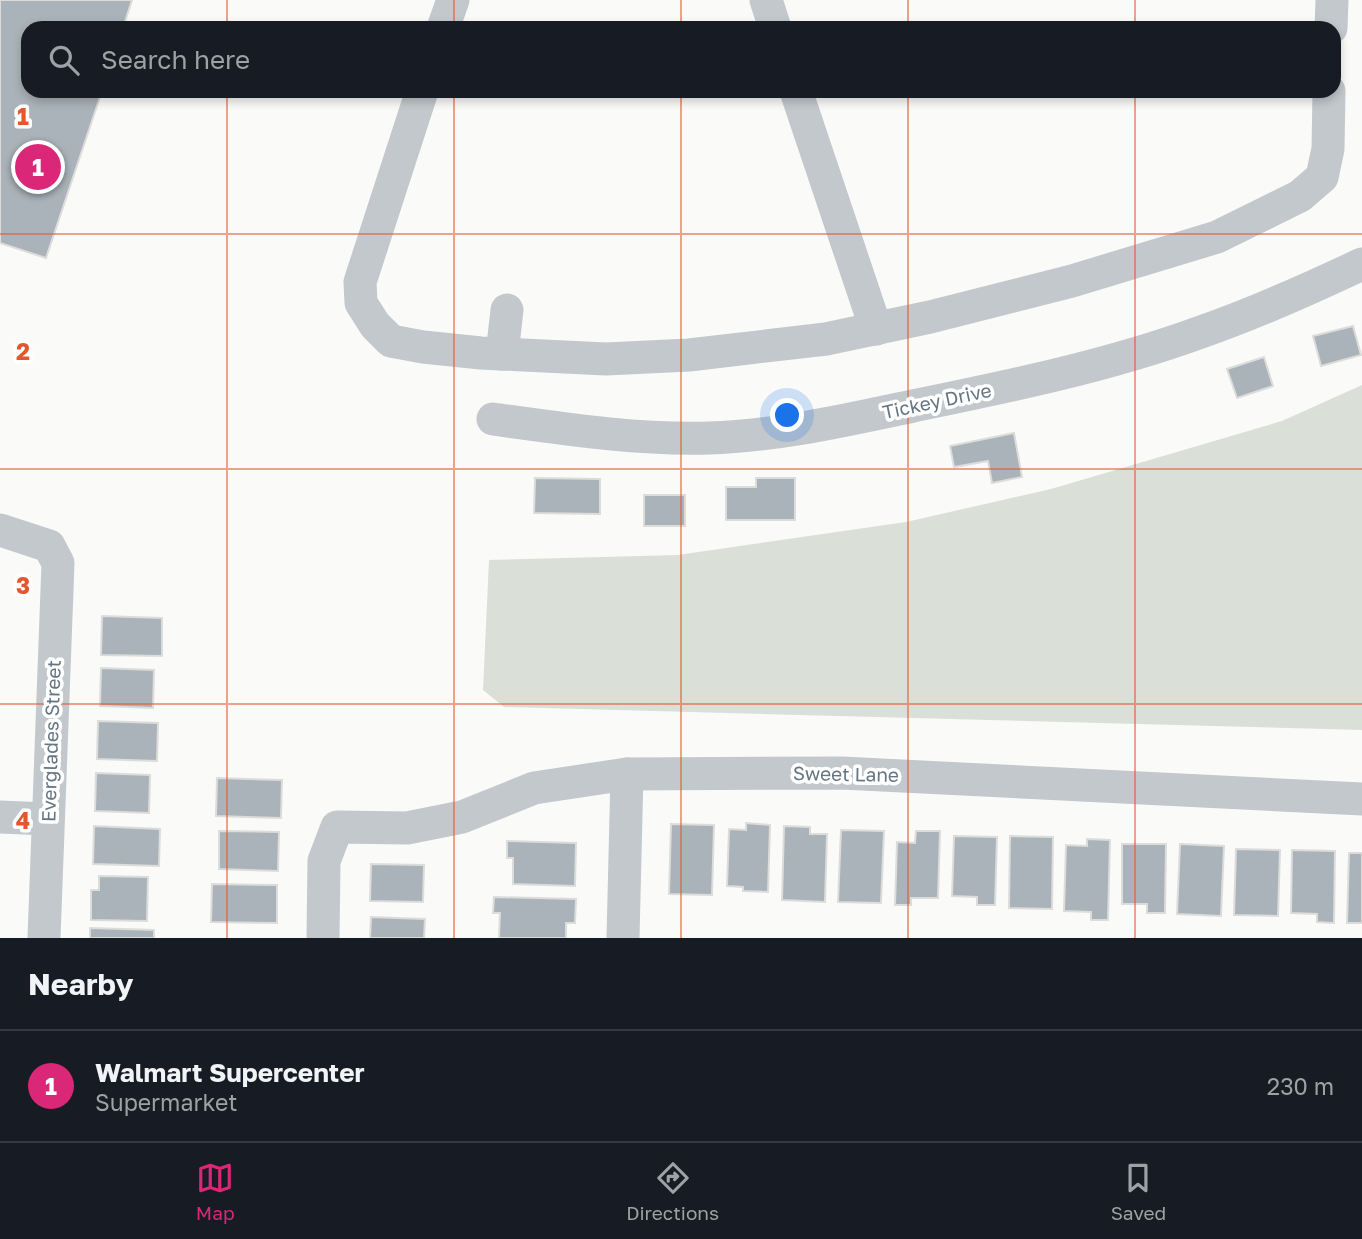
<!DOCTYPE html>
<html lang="en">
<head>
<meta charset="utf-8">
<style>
  body { margin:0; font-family:"Golos Text",sans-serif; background:#20242c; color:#f1f3f6 }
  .you { position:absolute; left:788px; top:416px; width:24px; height:24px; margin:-18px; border:5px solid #fff; border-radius:50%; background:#1a73e8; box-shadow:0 0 0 10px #1a73e833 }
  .badge { display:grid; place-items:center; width:46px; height:46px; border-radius:50%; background:#db2777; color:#fff; font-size:23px; font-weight:700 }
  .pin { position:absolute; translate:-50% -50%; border:4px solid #fff; box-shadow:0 2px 7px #0006 }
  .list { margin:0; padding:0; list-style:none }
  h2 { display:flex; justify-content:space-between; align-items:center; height:91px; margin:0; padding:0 28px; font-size:30px }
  h2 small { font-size:23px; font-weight:400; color:#9ea1a6 }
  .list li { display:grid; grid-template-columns:46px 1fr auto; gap:21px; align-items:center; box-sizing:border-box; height:112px; padding:0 28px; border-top:2px solid #363941 }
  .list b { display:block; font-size:26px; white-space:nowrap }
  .list p { margin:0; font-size:23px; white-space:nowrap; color:#9ea1a6 }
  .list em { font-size:23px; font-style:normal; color:#9ea1a6 }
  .icon { flex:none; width:38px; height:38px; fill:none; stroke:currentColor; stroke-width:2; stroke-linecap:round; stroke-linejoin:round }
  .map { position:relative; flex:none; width:1362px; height:938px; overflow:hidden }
  .search { position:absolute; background:#171b24; box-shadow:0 4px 10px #0003; left:21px; right:21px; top:21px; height:77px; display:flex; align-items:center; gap:18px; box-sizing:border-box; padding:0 24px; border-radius:21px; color:#9ea1a6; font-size:26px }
  .sheet { height:203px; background:#171b24 }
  nav { display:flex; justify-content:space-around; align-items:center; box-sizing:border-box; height:98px; border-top:2px solid #363941; background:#171b24; font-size:19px; color:#9ea1a6 }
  nav a { display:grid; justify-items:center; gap:4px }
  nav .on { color:#db2777 }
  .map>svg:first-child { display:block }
  .green { fill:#dadfd7 }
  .building { fill:#aab3b9; stroke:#dcdcda; stroke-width:2 }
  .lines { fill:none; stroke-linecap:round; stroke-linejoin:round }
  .minor { stroke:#c3c8cc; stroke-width:33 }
  .grid { fill:none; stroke:#e4572e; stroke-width:2; stroke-opacity:0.55 }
  .labels { text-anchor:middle; stroke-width:7; stroke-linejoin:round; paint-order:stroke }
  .street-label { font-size:19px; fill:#657683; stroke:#fff }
  .grid-label { font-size:23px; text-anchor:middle; font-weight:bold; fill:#e4572e; stroke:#fff; stroke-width:7; stroke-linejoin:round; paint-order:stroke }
</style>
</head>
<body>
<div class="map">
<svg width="1362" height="938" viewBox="0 0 1362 938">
  <rect width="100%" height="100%" fill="#fafaf8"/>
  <path class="green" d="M 1362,385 L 1362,730 L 504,707 L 483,690 L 489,560 L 678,555 L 906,522 L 1051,489 L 1282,421 Z"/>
  <g class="building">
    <path d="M 0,0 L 132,0 L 123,28 L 28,28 L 28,91 L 102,91 L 46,258 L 0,243 Z"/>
    <path d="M 1353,326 L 1361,355 L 1321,366 L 1313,336 Z"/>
    <path d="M 1264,357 L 1273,386 L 1237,398 L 1227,369 Z"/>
    <path d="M 1014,433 L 1022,477 L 992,483 L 988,461 L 954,467 L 950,446 Z"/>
    <path d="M 535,478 L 600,479 L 600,514 L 534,513 Z"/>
    <path d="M 756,478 L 795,478 L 795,520 L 726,520 L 726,487 L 756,487 Z"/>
    <rect x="644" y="495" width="41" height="31"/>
    <path d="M 102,616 L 162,618 L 162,656 L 101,655 Z"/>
    <path d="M 101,668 L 154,670 L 153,708 L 100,706 Z"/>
    <path d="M 98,721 L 158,723 L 157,761 L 97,759 Z"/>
    <path d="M 96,773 L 150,775 L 149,813 L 95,811 Z"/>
    <path d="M 217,778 L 282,780 L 281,818 L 216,816 Z"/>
    <path d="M 746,823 L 770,825 L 768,892 L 743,891 L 743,887 L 727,886 L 729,829 L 746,830 Z"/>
    <path d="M 671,824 L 714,825 L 712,895 L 669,894 Z"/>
    <path d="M 94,826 L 160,829 L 159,866 L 93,864 Z"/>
    <path d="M 784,826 L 810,827 L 810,834 L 827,834 L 825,902 L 782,900 Z"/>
    <path d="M 841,830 L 884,831 L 881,903 L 838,902 Z"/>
    <path d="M 219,831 L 279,832 L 278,871 L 219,869 Z"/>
    <path d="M 916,831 L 940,831 L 938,898 L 911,898 L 911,905 L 895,905 L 897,842 L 915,843 Z"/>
    <path d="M 954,836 L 997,837 L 995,905 L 977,905 L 977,897 L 952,896 Z"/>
    <path d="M 1010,836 L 1053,837 L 1052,909 L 1009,908 Z"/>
    <path d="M 1087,839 L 1110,840 L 1108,920 L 1091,920 L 1091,912 L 1064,911 L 1066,845 L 1087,846 Z"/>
    <path d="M 507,841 L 576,843 L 575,886 L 513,884 L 513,858 L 507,858 Z"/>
    <path d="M 1122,844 L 1166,844 L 1165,913 L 1147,913 L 1147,904 L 1122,904 Z"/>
    <path d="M 1180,844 L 1224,846 L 1221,916 L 1177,914 Z"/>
    <path d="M 1236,849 L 1280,850 L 1278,916 L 1234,915 Z"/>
    <path d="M 1292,850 L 1335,851 L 1334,923 L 1317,922 L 1317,914 L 1291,913 Z"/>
    <path d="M 1349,853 L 1362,853 L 1362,923 L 1347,923 Z"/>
    <path d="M 371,864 L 424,865 L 423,902 L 370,901 Z"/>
    <path d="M 99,876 L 148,877 L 147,921 L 91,920 L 91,890 L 99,890 Z"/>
    <path d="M 212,884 L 277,885 L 277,923 L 211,922 Z"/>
    <path d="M 494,897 L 576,899 L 575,923 L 566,923 L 566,938 L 499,938 L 500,913 L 493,913 Z"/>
    <path d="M 371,917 L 425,919 L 424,938 L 370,938 Z"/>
    <path d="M 90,928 L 154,930 L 154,938 L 90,938 Z"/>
  </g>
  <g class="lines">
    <g class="minor">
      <path d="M 766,0 L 775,28"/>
      <path d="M 443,28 L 453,0"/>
      <path d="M 1331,28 L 1332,0"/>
      <path d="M 422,91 L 360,282 L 361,303 L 375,325 L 391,341 L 423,347 L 481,353 L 606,359 L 689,355 L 826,339 L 930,317 L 1072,281 L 1217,237 L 1300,196 L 1322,177 L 1328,149 L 1329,91"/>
      <path d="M 796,91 L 876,329"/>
      <path d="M 502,354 L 507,310"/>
      <path d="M 493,419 C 565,429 636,440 709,438 C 778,436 846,420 913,406 C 1010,386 1108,366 1201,332 C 1256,313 1309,289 1362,264"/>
      <path d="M 0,530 L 49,546 L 58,563 L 44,938"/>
      <path d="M 0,817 L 48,819"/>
      <path d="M 323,938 L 324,861 L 337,827 L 407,828 L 462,817 L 534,788 L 627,774 L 842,773 L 1362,799"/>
      <path d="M 623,938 L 627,774"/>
    </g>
  </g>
  <path class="grid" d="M 227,0 L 227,28M 454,0 L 454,28M 681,0 L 681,28M 908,0 L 908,28M 1135,0 L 1135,28M 227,91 L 227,938M 454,91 L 454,938M 681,91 L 681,938M 908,91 L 908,938M 1135,91 L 1135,938M 0,234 L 1362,234M 0,469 L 1362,469M 0,704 L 1362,704"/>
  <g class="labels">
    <g class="street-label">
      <text transform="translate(937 401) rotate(-12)" y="7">Tickey Drive</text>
      <text transform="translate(51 741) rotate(-88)" y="7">Everglades Street</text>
      <text transform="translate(846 774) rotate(1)" y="7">Sweet Lane</text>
    </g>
  </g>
  <g class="grid-label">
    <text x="23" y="125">1</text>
    <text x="23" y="360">2</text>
    <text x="23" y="594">3</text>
    <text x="23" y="829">4</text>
  </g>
</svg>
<div class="you"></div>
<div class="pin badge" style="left:38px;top:167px">1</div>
<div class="search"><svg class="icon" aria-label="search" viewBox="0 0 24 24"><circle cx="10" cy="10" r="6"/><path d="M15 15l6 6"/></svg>Search here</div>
</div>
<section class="sheet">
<h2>Nearby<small></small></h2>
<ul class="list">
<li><span class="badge">1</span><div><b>Walmart Supercenter</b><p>Supermarket</p></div><em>230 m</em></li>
</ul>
</section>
<nav>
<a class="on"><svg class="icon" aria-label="map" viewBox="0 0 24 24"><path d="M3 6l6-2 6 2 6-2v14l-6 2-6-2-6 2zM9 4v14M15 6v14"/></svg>Map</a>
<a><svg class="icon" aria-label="directions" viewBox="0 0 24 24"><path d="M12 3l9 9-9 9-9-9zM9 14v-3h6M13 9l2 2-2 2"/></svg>Directions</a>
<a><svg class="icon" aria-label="saved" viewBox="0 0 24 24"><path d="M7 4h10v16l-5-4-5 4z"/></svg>Saved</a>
</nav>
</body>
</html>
